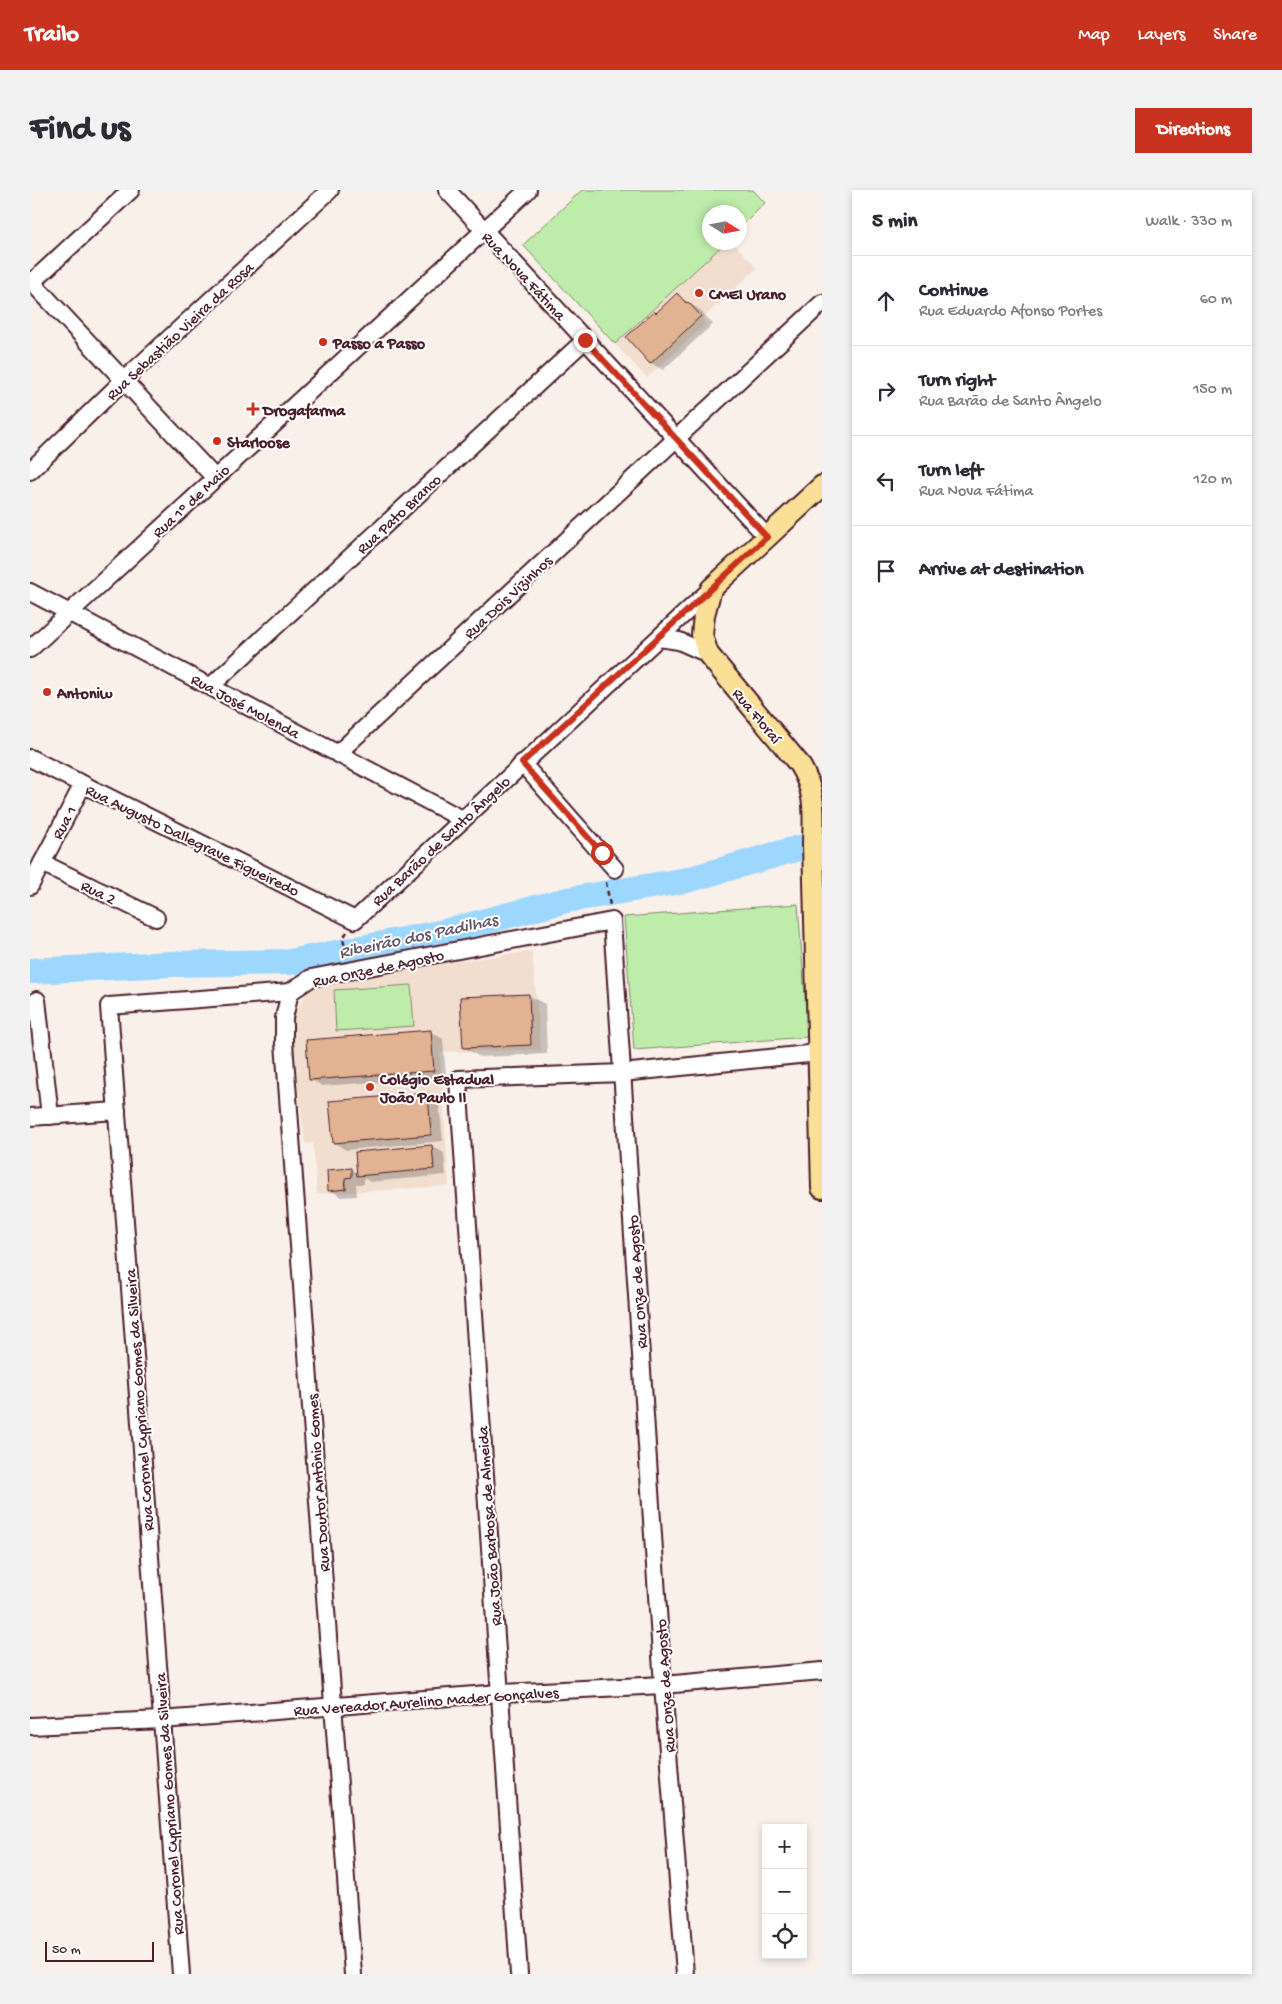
<!DOCTYPE html>
<html lang="en">
<head>
<meta charset="utf-8">
<style>
  body { margin:0; font-family:"Gochi Hand",sans-serif; background:#f2f2f3; color:#2b2b33 }
  .controls { position:absolute; right:15px; bottom:15px; display:grid; overflow:hidden; border-radius:0px; box-shadow:0 2px 8px #0003 }
  .controls button { width:45px; height:45px; display:grid; place-items:center; padding:0; border:0; border-bottom:1px solid #e1e1e2; background:#fff; color:#2b2b33; font:25px sans-serif }
  .compass { position:absolute; left:672px; top:15px; width:45px; height:45px; border-radius:50%; background:#fff; box-shadow:0 2px 8px #0003; rotate:101deg }
  .scale { position:absolute; left:15px; bottom:12px; width:109px; box-sizing:border-box; padding-left:5px; border:2px solid #4a1f2b; border-top:0; font-size:14px; line-height:18px; white-space:nowrap; color:#4a1f2b; -webkit-text-stroke:4px #fff; paint-order:stroke }
  .stop { position:absolute; width:15px; height:15px; margin:-11px; border:4px solid #c8321e; border-radius:50%; background:#fff }
  .stop.end { background:#c8321e; border-color:#fff; box-shadow:0 1px 5px #0008 }
  .list { margin:0; padding:0; list-style:none }
  h2 { display:flex; justify-content:space-between; align-items:center; height:65px; margin:0; padding:0 20px; font-size:21px }
  h2 small { font-size:16px; font-weight:400; color:#7c7c81 }
  .list li { display:grid; grid-template-columns:32px 1fr auto; gap:15px; align-items:center; box-sizing:border-box; height:90px; padding:0 20px; border-top:1px solid #e1e1e2 }
  .list b { display:block; font-size:19px; white-space:nowrap }
  .list p { margin:0; font-size:16px; white-space:nowrap; color:#7c7c81 }
  .list em { font-size:16px; font-style:normal; color:#7c7c81 }
  .icon { flex:none; width:28px; height:28px; fill:none; stroke:currentColor; stroke-width:2; stroke-linecap:round; stroke-linejoin:round }
  .map { position:relative; flex:none; width:792px; height:1784px; overflow:hidden; border-radius:0px }
  header { display:flex; align-items:center; gap:30px; box-sizing:border-box; height:70px; padding:0 25px; background:#c8321e; color:#fff }
  header strong { font-size:24px }
  nav { display:flex; gap:28px; margin-inline-start:auto; font-size:18px }
  .intro { display:flex; align-items:center; justify-content:space-between; box-sizing:border-box; height:120px; padding:0 30px }
  h1 { margin:0; font-size:35px }
  .button { padding:12px 22px; border-radius:0px; background:#c8321e; color:#fff; font-size:18px; font-weight:700 }
  main { display:flex; gap:30px; padding:0 30px }
  aside { flex:1; background:#fff; border-radius:0px; box-shadow:0 2px 8px #0003 }
  .map>svg:first-child { display:block }
  .built { fill:#f2decf }
  .green { fill:#beedab; stroke:#84866b }
  .shadow { fill:#0003 }
  .lines { fill:none; stroke-linecap:round; stroke-linejoin:round }
  .river { stroke:#9ed7fe; stroke-width:26 }
  .building { fill:#e1b392; stroke:#4a1f2b }
  .minor-casing { stroke:#4a1f2b; stroke-width:20 }
  .major-casing { stroke:#4a1f2b; stroke-width:24 }
  .path { stroke:#4a1f2b; stroke-width:2.5; stroke-dasharray:5 4; stroke-linecap:butt }
  .minor { stroke:#fff; stroke-width:16 }
  .major { stroke:#fadf96; stroke-width:20 }
  .route { stroke:#c8321e; stroke-width:6 }
  .poi-dot { fill:#c8321e; stroke:#fff; stroke-width:2 }
  .labels { text-anchor:middle; stroke-width:4; stroke-linejoin:round; paint-order:stroke }
  .street-label { font-size:16px; fill:#4a1f2b; stroke:#fff }
  .poi-label { font-size:16px; font-weight:bold; fill:#4a1f2b; stroke:#fff; text-anchor:start }
  .water-label { font-size:18px; font-style:italic; fill:#63566a; stroke:#fff }
</style>
</head>
<body>
<header>
<strong>Trailo</strong>
<nav><a>Map</a><a>Layers</a><a>Share</a></nav>
</header>
<div class="intro"><h1>Find us</h1><a class="button">Directions</a></div>
<main>
<div class="map">
<svg width="792" height="1784" viewBox="0 0 792 1784">
  <rect width="100%" height="100%" fill="#f9f0e9"/>
  <filter id="ink" filterUnits="userSpaceOnUse"><feTurbulence type="fractalNoise" baseFrequency=".02" numOctaves="2"/><feDisplacementMap in="SourceGraphic" scale="10" xChannelSelector="R" yChannelSelector="G"/><feConvolveMatrix kernelMatrix="1 2 1 2 8 2 1 2 1" color-interpolation-filters="sRGB"/></filter>
  <g filter="url(#ink)">
    <g class="built">
      <path d="M 695,53 L 704,53 L 727,78 L 672,129 L 676,134 L 617,188 L 585,154 Z"/>
      <path d="M 502,761 L 511,860 L 410,862 L 419,996 L 287,1004 L 283,953 L 275,954 L 260,833 L 282,792 Z"/>
    </g>
    <g class="green">
      <path d="M 552,0 L 723,0 L 735,13 L 710,38 L 709,22 L 679,22 L 679,52 L 695,53 L 585,154 L 493,55 Z"/>
      <path d="M 768,714 L 778,847 L 604,860 L 594,727 Z"/>
      <path d="M 381,795 L 384,836 L 306,841 L 304,800 Z"/>
    </g>
    <g class="shadow">
      <path d="M 647,105 L 670,120 L 683,134 L 633,180 L 621,173 L 598,147 Z"/>
      <path d="M 498,805 L 515,814 L 517,864 L 450,867 L 434,858 Z"/>
      <path d="M 401,842 L 413,849 L 416,887 L 292,896 L 280,889 Z"/>
      <path d="M 397,905 L 409,912 L 413,951 L 316,960 L 304,953 Z"/>
      <path d="M 402,956 L 414,963 L 416,985 L 340,992 L 334,988 L 334,994 L 326,994 L 327,1006 L 312,1007 L 300,1000 L 321,979 L 328,983 Z"/>
    </g>
    <g class="lines">
      <path class="river" d="M 0,781 L 141,774 L 260,772 L 414,742 L 537,710 L 657,690 L 769,658"/>
    </g>
    <g class="building">
      <path d="M 647,103 L 656,113 L 658,112 L 671,126 L 620,174 L 596,147 L 624,121 L 626,123 Z"/>
      <path d="M 499,804 L 501,855 L 433,858 L 430,807 Z"/>
      <path d="M 401,840 L 404,881 L 279,890 L 276,850 Z"/>
      <path d="M 398,903 L 401,945 L 303,953 L 299,911 Z"/>
      <path d="M 402,955 L 404,979 L 327,986 L 325,962 Z"/>
      <path d="M 322,978 L 322,987 L 315,988 L 316,999 L 298,1001 L 297,980 Z"/>
    </g>
    <g class="lines">
      <g class="minor-casing">
        <g id="minor">
          <path d="M 417,0 L 737,347"/>
          <path d="M 0,90 L 185,288"/>
          <path d="M 0,94 L 101,0"/>
          <path d="M 0,281 L 93,191 L 300,0"/>
          <path d="M 0,402 L 432,629"/>
          <path d="M 629,448 L 649,451 L 678,464"/>
          <path d="M 0,459 L 498,0"/>
          <path d="M 181,496 L 555,150"/>
          <path d="M 308,563 L 792,113"/>
          <path d="M 0,568 L 325,730 L 681,399"/>
          <path d="M 492,573 L 585,679"/>
          <path d="M 12,673 L 126,728"/>
          <path d="M 0,696 L 53,594"/>
          <path d="M 260,802 L 254,828 L 254,853 L 323,1784"/>
          <path d="M 7,810 L 20,926"/>
          <path d="M 0,927 L 87,921"/>
          <path d="M 0,1536 L 132,1530 L 470,1503 L 633,1495 L 792,1481"/>
          <path d="M 151,1784 L 79,816 L 260,802 L 281,788 L 582,731 L 633,1495 L 655,1784"/>
          <path d="M 489,1784 L 428,889 L 592,883 L 788,863"/>
        </g>
      </g>
      <g class="major-casing">
        <path id="major" d="M 792,296 L 681,399 L 674,425 L 672,445 L 678,464 L 769,574 C 786,601 784,622 783,653 L 792,998"/>
      </g>
      <g class="path">
        <path d="M 576,692 L 580,716"/>
        <path d="M 317,742 L 313,748 L 317,767"/>
      </g>
      <use href="#minor" class="minor"/>
      <use href="#major" class="major"/>
    </g>
  </g>
  <g class="lines" filter="url(#ink)">
    <path class="route" d="M 555,150 L 737,347 L 492,573 L 572,663"/>
  </g>
  <g class="poi-dot">
    <circle cx="669" cy="103" r="5"/>
    <circle cx="293" cy="152" r="5"/>
    <path d="M220.5 211.5h5v5h5v5h-5v5h-5v-5h-5v-5h5z"/>
    <circle cx="187" cy="251" r="5"/>
    <circle cx="17" cy="502" r="5"/>
    <circle cx="340" cy="897" r="5"/>
  </g>
  <g class="labels">
    <g class="street-label">
      <text transform="translate(495 85) rotate(47)" y="6">Rua Nova Fátima</text>
      <text transform="translate(149 140) rotate(-43)" y="6">Rua Sebastião Vieira da Rosa</text>
      <text transform="translate(160 310) rotate(-43)" y="6">Rua 1º de Maio</text>
      <text transform="translate(368 323) rotate(-43)" y="6">Rua Pato Branco</text>
      <text transform="translate(477 406) rotate(-43)" y="6">Rua Dois Vizinhos</text>
      <text transform="translate(216 515) rotate(28)" y="6">Rua José Molenda</text>
      <text transform="translate(728 525) rotate(50)" y="6">Rua Floraí</text>
      <text transform="translate(33 632) rotate(-62)" y="6">Rua 1</text>
      <text transform="translate(163 649) rotate(26)" y="6">Rua Augusto Dallegrave Figueiredo</text>
      <text transform="translate(410 650) rotate(-43)" y="6">Rua Barão de Santo Ângelo</text>
      <text transform="translate(69 701) rotate(26)" y="6">Rua 2</text>
      <text transform="translate(348 777) rotate(-12)" y="6">Rua Onze de Agosto</text>
      <text transform="translate(606 1092) rotate(-94)" y="6">Rua Onze de Agosto</text>
      <text transform="translate(108 1210) rotate(-94)" y="6">Rua Coronel Cypriano Gomes da Silveira</text>
      <text transform="translate(287 1293) rotate(-94)" y="6">Rua Doutor Antônio Gomes</text>
      <text transform="translate(458 1336) rotate(-94)" y="6">Rua João Barbosa de Almeida</text>
      <text transform="translate(634 1496) rotate(-94)" y="6">Rua Onze de Agosto</text>
      <text transform="translate(396 1510) rotate(-4)" y="6">Rua Vereador Aurelino Mader Gonçalves</text>
      <text transform="translate(138 1614) rotate(-94)" y="6">Rua Coronel Cypriano Gomes da Silveira</text>
    </g>
    <g class="poi-label">
      <text x="679" y="109">CMEI Urano</text>
      <text x="303" y="158">Passo a Passo</text>
      <text x="233" y="225">Drogafarma</text>
      <text x="197" y="257">Starloose</text>
      <text x="27" y="508">Antoniw</text>
      <text x="350" y="894">Colégio Estadual<tspan x="350" dy="18">João Paulo II</tspan></text>
    </g>
    <g class="water-label">
      <text transform="translate(388 745) rotate(-12)" y="6">Ribeirão dos Padilhas</text>
    </g>
  </g>
</svg>
<div class="controls">
<button>+</button>
<button>−</button>
<button><svg class="icon" aria-label="locate" viewBox="0 0 24 24"><circle cx="12" cy="12" r="6"/><path d="M12 2v4M12 18v4M2 12h4M18 12h4"/></svg></button>
</div>
<svg class="compass" viewBox="-18 -18 36 36"><path d="M0-13l5 13h-10z" fill="#e53935"/><path d="M0 13l5-13h-10z" fill="#7c7c81"/></svg>
<div class="scale">50 m</div>
<div class="stop" style="left:572px;top:663px"></div>
<div class="stop end" style="left:555px;top:150px"></div>
</div>
<aside>
<h2>5 min<small>Walk · 330 m</small></h2>
<ul class="list">
<li><svg class="icon" aria-label="ahead" viewBox="0 0 24 24"><path d="M12 20V5M6 11l6-6 6 6"/></svg><div><b>Continue</b><p>Rua Eduardo Afonso Portes</p></div><em>60 m</em></li>
<li><svg class="icon" aria-label="right" viewBox="0 0 24 24"><path d="M7 20v-9h11M14 6l5 5-5 5"/></svg><div><b>Turn right</b><p>Rua Barão de Santo Ângelo</p></div><em>150 m</em></li>
<li><svg class="icon" aria-label="left" viewBox="0 0 24 24"><path d="M17 20v-9H6M10 6l-5 5 5 5"/></svg><div><b>Turn left</b><p>Rua Nova Fátima</p></div><em>120 m</em></li>
<li><svg class="icon" aria-label="arrive" viewBox="0 0 24 24"><path d="M6 21V4h12l-3 4 3 4H6"/></svg><div><b>Arrive at destination</b></div></li>
</ul>
</aside>
</main>
</body>
</html>
